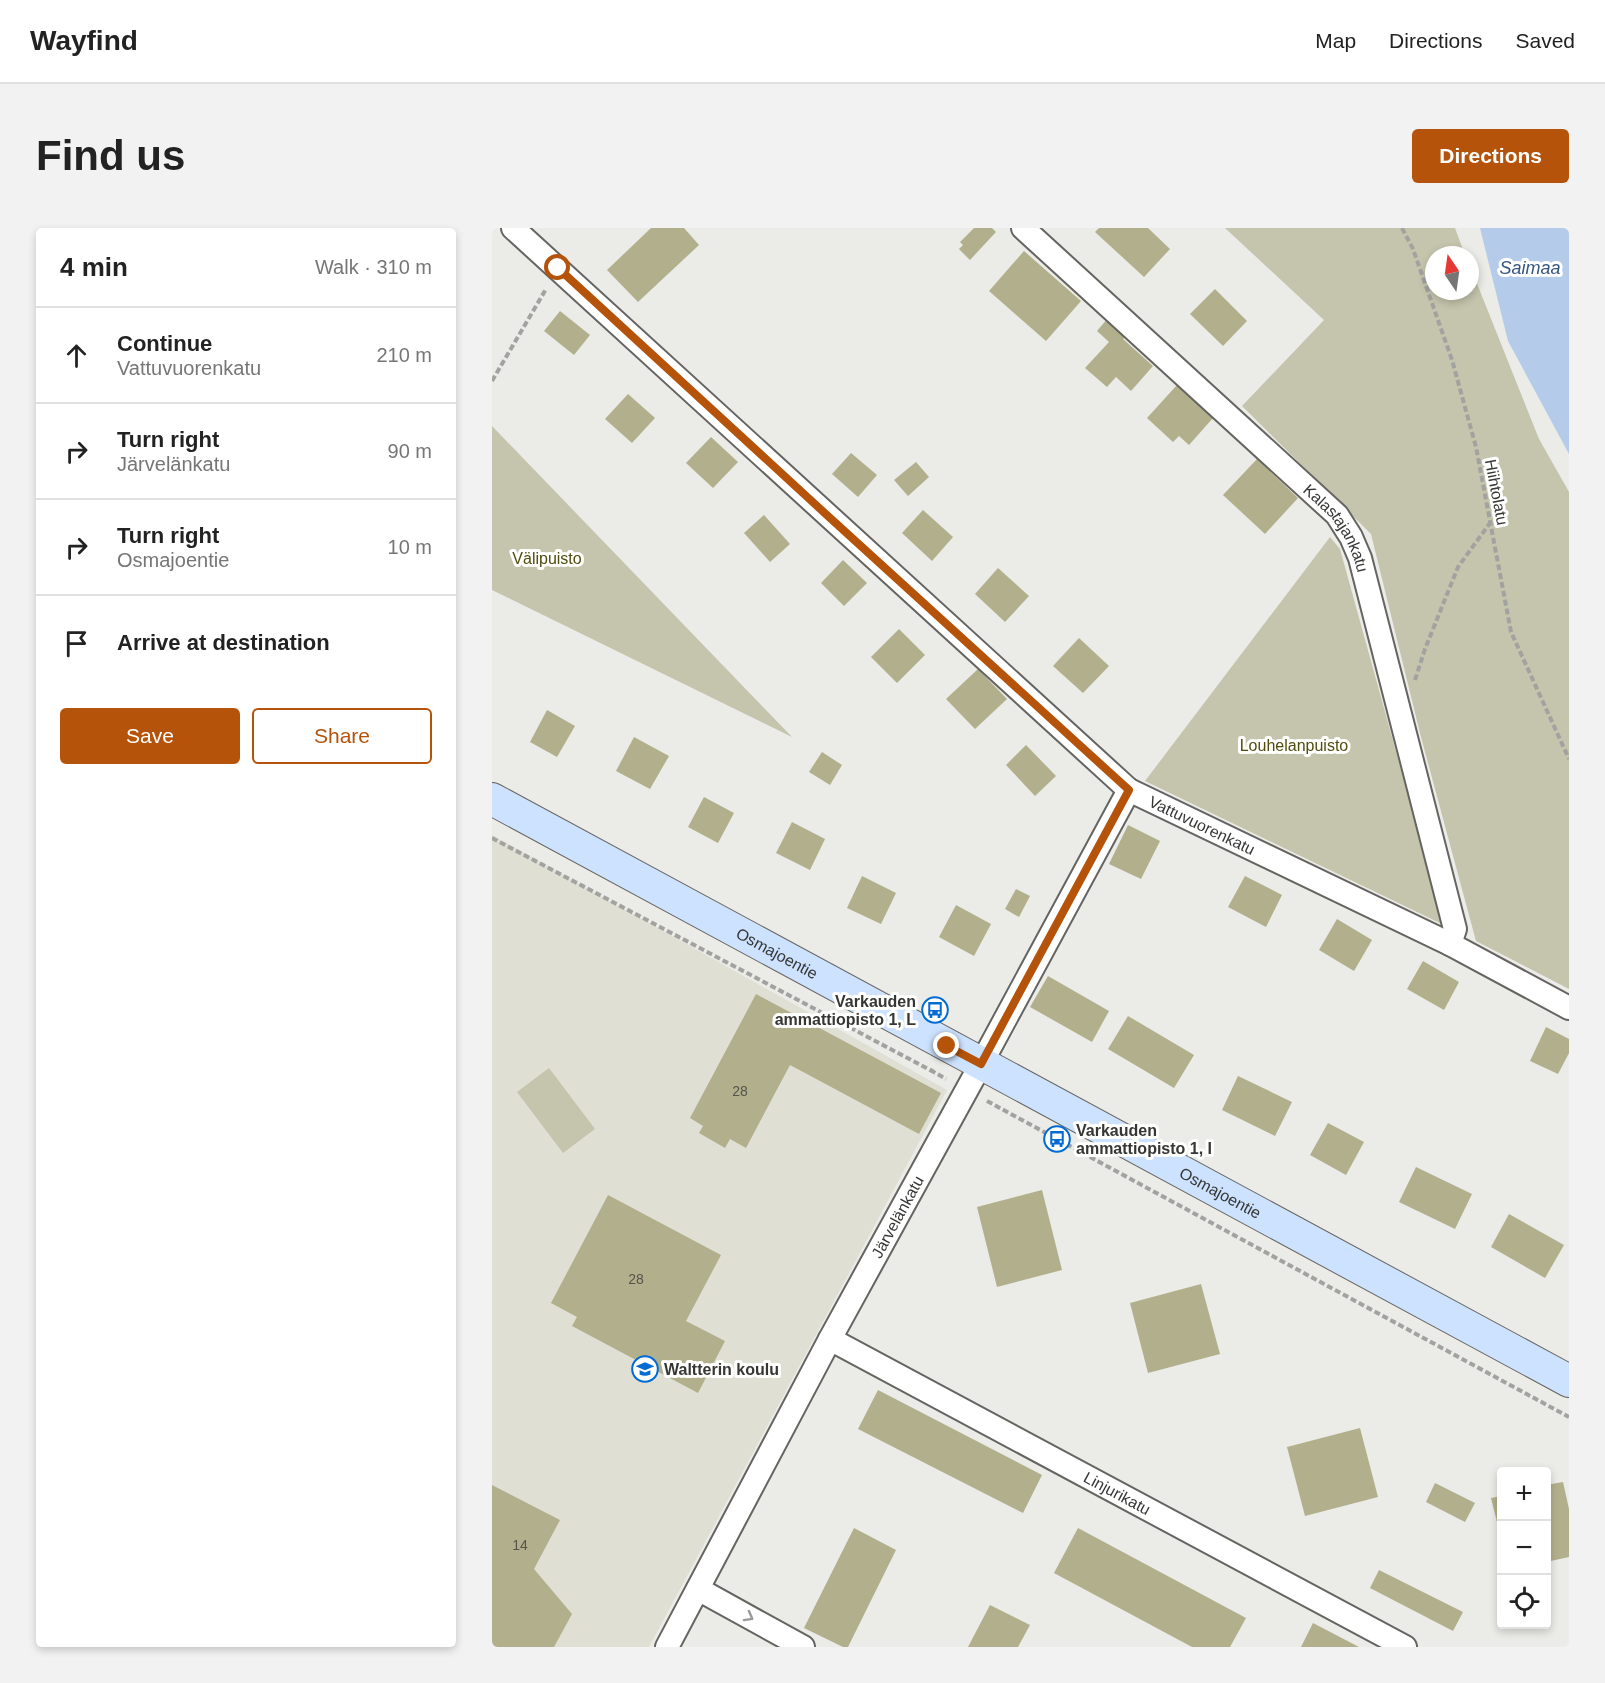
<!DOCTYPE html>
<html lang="en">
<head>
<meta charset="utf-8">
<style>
  body { margin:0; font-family:Helvetica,sans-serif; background:#f2f2f2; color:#222 }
  .controls { position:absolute; right:18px; bottom:18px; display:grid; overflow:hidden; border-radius:6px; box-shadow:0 3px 9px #0003 }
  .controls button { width:54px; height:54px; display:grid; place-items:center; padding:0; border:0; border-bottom:2px solid #e0e0e0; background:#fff; color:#222; font:30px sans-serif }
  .compass { position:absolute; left:933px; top:18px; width:54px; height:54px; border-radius:50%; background:#fff; box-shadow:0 3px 9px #0003; rotate:347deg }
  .stop { position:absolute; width:18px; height:18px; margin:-14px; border:4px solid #b45309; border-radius:50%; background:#fff }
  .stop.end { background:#b45309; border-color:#fff; box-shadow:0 2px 6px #0008 }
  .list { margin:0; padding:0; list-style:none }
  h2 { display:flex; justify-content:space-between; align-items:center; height:78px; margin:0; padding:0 24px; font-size:26px }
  h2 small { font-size:20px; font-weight:400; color:#767676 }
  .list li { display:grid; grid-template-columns:39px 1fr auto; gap:18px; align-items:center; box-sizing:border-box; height:96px; padding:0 24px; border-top:2px solid #e0e0e0 }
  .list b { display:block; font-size:22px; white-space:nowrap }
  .list p { margin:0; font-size:20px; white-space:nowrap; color:#767676 }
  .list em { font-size:20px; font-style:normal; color:#767676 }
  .actions { display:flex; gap:12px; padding:18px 24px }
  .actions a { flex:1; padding:14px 0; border:2px solid #b45309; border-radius:6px; text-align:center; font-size:21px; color:#b45309 }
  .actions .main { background:#b45309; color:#fff }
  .icon { flex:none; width:33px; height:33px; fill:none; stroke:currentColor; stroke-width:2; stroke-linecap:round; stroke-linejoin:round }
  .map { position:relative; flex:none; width:1077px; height:1419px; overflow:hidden; border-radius:6px }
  header { display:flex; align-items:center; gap:36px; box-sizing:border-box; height:84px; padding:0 30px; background:#fff; border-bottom:2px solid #e0e0e0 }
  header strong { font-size:28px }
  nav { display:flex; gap:33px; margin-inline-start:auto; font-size:21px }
  .intro { display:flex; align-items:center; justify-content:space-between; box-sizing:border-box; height:144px; padding:0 36px }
  h1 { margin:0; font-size:42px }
  .button { padding:15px 27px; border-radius:6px; background:#b45309; color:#fff; font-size:21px; font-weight:700 }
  main { display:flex; gap:36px; padding:0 36px }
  aside { flex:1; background:#fff; border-radius:6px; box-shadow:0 3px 9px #0003 }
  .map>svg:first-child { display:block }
  .built { fill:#e0dfd4 }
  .green { fill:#c5c4ad }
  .water { fill:#b4cbea }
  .building { fill:#b2b08c }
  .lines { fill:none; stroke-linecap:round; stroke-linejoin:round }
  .street-casing { stroke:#656461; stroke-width:26 }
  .secondary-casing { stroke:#656461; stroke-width:34 }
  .path { stroke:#a2a2a0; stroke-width:4; stroke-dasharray:6 3; stroke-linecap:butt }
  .street { stroke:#fff; stroke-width:22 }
  .secondary { stroke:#cde2fe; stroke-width:32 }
  .oneway { stroke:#9a9a9a }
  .route { stroke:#b45309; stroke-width:8 }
  .labels { text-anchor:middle; stroke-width:6; stroke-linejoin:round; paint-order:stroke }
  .number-label { font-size:14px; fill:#55544b }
  .street-label { font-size:16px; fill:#363635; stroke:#fffffe }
  .park-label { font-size:16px; fill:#514c0e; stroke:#fffffe }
  .poi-label { font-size:16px; font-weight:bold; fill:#363635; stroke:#fffffe; text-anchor:start }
  .water-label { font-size:18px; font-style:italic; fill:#355680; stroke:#fffffe }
</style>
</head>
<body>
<header>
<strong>Wayfind</strong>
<nav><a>Map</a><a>Directions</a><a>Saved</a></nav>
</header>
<div class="intro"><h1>Find us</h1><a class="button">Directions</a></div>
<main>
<aside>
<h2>4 min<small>Walk · 310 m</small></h2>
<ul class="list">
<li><svg class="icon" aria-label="ahead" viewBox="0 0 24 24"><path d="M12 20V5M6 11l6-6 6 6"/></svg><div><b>Continue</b><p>Vattuvuorenkatu</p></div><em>210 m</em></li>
<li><svg class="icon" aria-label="right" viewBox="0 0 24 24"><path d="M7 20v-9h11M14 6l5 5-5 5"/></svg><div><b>Turn right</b><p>Järvelänkatu</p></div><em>90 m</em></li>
<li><svg class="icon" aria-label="right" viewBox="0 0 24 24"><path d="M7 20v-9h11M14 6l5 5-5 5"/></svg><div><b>Turn right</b><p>Osmajoentie</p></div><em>10 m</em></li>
<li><svg class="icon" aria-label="arrive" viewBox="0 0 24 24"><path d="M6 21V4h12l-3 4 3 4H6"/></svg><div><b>Arrive at destination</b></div></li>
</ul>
<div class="actions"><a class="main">Save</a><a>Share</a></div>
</aside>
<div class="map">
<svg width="1077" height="1419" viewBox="0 0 1077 1419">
  <rect width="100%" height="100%" fill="#ebebe7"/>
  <path class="built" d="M 0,607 L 455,862 L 157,1419 L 0,1419 Z"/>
  <g class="green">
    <path d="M 733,0 L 963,0 L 973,27 L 942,27 L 942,63 L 978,63 L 978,38 L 1047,211 L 1077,264 L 1077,761 L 984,713 L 929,509 L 879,306 L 750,178 L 832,92 Z"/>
    <path d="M 0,198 L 300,509 L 0,362 Z"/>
    <path d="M 838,309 L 848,321 L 952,697 L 653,553 Z"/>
    <path d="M 57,840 L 103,901 L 71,925 L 25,864 Z"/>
  </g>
  <path class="water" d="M 988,0 L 1077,0 L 1077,226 L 1016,113 Z"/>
  <g class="building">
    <path d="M 159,0 L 192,0 L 207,17 L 146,74 L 115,42 Z"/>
    <path d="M 482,0 L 500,0 L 504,4 L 478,32 L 467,21 L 471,17 L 468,14 Z"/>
    <path d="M 607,0 L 656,0 L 678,21 L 652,49 L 603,4 Z"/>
    <path d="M 532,23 L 589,73 L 554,113 L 497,63 Z"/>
    <path d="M 723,61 L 755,93 L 731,118 L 698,86 Z"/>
    <path d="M 68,83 L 98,107 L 82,127 L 52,103 Z"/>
    <path d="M 616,90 L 635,107 L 631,111 L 661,138 L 639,163 L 624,149 L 615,159 L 593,140 L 617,114 L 605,103 Z"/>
    <path d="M 685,157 L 721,190 L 697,217 L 687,208 L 681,214 L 655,190 Z"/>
    <path d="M 136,166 L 163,190 L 140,215 L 113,191 Z"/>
    <path d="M 219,209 L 246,234 L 221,260 L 194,235 Z"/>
    <path d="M 359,225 L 385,247 L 366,269 L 340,246 Z"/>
    <path d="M 765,231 L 806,270 L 773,306 L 731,267 Z"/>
    <path d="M 424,234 L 437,249 L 416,268 L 402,252 Z"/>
    <path d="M 431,282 L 461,309 L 440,333 L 410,305 Z"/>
    <path d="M 272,287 L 298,316 L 278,334 L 252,305 Z"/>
    <path d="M 351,332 L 375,355 L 352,378 L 329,355 Z"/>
    <path d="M 506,340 L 537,368 L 513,394 L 483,366 Z"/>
    <path d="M 407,401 L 433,427 L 405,455 L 379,429 Z"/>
    <path d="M 587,410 L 617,438 L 591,465 L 561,438 Z"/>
    <path d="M 486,441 L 515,471 L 483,501 L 454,471 Z"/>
    <path d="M 55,482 L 83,498 L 65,529 L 38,514 Z"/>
    <path d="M 142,509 L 177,528 L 158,561 L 124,543 Z"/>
    <path d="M 534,517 L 564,548 L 543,568 L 514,537 Z"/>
    <path d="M 330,524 L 350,537 L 338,557 L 317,544 Z"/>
    <path d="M 212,569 L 242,585 L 226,615 L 196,599 Z"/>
    <path d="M 300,594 L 333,611 L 318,642 L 284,625 Z"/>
    <path d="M 636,597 L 668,613 L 649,651 L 617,636 Z"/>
    <path d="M 370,648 L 404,665 L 389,696 L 355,680 Z"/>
    <path d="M 753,648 L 790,667 L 774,699 L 736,679 Z"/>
    <path d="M 524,661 L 538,668 L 527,689 L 513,681 Z"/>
    <path d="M 464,677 L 499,696 L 482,728 L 447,709 Z"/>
    <path d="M 845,691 L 880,712 L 862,743 L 827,722 Z"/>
    <path d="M 931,733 L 967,754 L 952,782 L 915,761 Z"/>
    <path d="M 556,748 L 617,783 L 600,814 L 538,779 Z"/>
    <path d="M 264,766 L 449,865 L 427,906 L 298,837 L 254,920 L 238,911 L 233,920 L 207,905 L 211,898 L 198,890 Z"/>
    <path d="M 636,788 L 702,827 L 682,860 L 616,821 Z"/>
    <path d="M 1054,799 L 1077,811 L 1077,825 L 1066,846 L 1038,833 Z"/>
    <path d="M 746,848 L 800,874 L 783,908 L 730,882 Z"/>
    <path d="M 836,895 L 872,914 L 854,947 L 818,927 Z"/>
    <path d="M 924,939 L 980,966 L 963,1001 L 907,974 Z"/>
    <path d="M 550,962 L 570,1042 L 505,1059 L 485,979 Z"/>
    <path d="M 116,967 L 229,1027 L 194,1093 L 233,1113 L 206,1165 L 80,1098 L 85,1089 L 59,1075 Z"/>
    <path d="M 1017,986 L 1072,1017 L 1053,1050 L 999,1019 Z"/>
    <path d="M 709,1056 L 728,1126 L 656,1145 L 638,1075 Z"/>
    <path d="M 386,1162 L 550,1247 L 531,1285 L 366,1201 Z"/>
    <path d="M 868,1200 L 886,1269 L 813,1288 L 795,1219 Z"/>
    <path d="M 1071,1254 L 1077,1281 L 1077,1329 L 1054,1334 L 1054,1257 Z"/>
    <path d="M 943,1255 L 983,1275 L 973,1294 L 934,1274 Z"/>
    <path d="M 0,1257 L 68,1292 L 42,1341 L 80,1386 L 62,1419 L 0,1419 Z"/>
    <path d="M 1010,1268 L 1010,1310 L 1009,1310 L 999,1270 Z"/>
    <path d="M 362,1300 L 404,1322 L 356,1419 L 351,1419 L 312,1400 Z"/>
    <path d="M 586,1300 L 754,1390 L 738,1419 L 700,1419 L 562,1345 Z"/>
    <path d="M 887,1342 L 971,1384 L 961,1403 L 878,1360 Z"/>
    <path d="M 498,1377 L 538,1397 L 526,1419 L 476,1419 Z"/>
    <path d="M 821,1395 L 867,1419 L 809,1419 Z"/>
  </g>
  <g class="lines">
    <g class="street-casing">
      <g id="street">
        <path id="s1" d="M 21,0 L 637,562 L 958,716 L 1077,780"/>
        <path id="s2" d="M 531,0 L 845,287 L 859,309 L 868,330 L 963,701 L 958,716"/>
        <path id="s3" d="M 338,1111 L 913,1419"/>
        <path d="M 206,1361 L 311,1419"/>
        <path id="s4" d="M 175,1419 L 338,1111 L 489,836 L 637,562"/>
      </g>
    </g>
    <g class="secondary-casing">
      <g id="secondary">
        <path id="s5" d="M 0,571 L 1077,1153"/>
      </g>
    </g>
    <g class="path">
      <path d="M 910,0 L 921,21 L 960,132 L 984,219 L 1019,404 L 1077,531"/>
      <path d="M 0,153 L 54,61"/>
      <path d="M 923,452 L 933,421 L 966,339 L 998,295"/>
      <path d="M 0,610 L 440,843"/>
      <path d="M 441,841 L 440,843 L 454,851"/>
      <path d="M 495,873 L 1077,1189"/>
    </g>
    <use href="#street" class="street"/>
    <use href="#secondary" class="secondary"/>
  </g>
  <defs><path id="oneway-chevron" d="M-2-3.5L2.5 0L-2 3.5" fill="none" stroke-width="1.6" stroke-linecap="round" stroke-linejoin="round" transform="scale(1.5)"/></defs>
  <use class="oneway" href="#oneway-chevron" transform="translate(257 1389) rotate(29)"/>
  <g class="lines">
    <path class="route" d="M 66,40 L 337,289 L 637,562 L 489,836 L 455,818"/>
  </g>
  <defs>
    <g id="bus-ring" transform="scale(1.35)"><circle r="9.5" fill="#fffffe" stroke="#016bd3" stroke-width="1.5"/><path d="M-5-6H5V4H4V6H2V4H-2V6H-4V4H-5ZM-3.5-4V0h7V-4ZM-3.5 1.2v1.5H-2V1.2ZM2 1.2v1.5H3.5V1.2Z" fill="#016bd3"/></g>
    <g id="school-ring" transform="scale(1.35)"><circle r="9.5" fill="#fffffe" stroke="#016bd3" stroke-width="1.5"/><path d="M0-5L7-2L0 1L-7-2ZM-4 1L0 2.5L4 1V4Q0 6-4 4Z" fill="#016bd3"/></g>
  </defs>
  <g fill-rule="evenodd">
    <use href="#bus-ring" x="443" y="782"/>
    <use href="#bus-ring" x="565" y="911"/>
    <use href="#school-ring" x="153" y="1141"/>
  </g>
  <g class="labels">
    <g class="number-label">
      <text x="248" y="868">28</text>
      <text x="144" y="1056">28</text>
      <text x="28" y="1322">14</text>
    </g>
    <g class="street-label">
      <text transform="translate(1005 264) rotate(79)" y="6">Hiihtolatu</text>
      <text dy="6" stroke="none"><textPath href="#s2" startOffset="436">Kalastajankatu</textPath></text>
      <text dy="6" stroke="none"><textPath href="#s1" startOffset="915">Vattuvuorenkatu</textPath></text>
      <text dy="6" stroke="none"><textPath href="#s5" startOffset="324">Osmajoentie</textPath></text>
      <text dy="6" stroke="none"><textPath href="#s5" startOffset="828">Osmajoentie</textPath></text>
      <text dy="6" stroke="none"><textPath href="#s4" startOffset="488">Järvelänkatu</textPath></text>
      <text dy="6" stroke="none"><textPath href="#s3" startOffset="326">Linjurikatu</textPath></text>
    </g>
    <g class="park-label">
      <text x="55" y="336">Välipuisto</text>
      <text x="802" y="523">Louhelanpuisto</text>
    </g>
    <g class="poi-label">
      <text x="424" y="779" text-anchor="end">Varkauden<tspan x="424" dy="18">ammattiopisto 1, L</tspan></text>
      <text x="584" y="908">Varkauden<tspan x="584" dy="18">ammattiopisto 1, I</tspan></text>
      <text x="172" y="1147">Waltterin koulu</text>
    </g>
    <g class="water-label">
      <text x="1038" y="46">Saimaa</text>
    </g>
  </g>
</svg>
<div class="controls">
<button>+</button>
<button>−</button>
<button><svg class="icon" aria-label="locate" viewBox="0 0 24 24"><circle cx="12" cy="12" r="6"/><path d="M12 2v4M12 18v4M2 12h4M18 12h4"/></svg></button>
</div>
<svg class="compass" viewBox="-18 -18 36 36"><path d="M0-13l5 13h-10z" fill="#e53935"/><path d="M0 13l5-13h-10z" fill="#767676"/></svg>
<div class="stop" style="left:66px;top:40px"></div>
<div class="stop end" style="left:455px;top:818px"></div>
</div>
</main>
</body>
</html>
